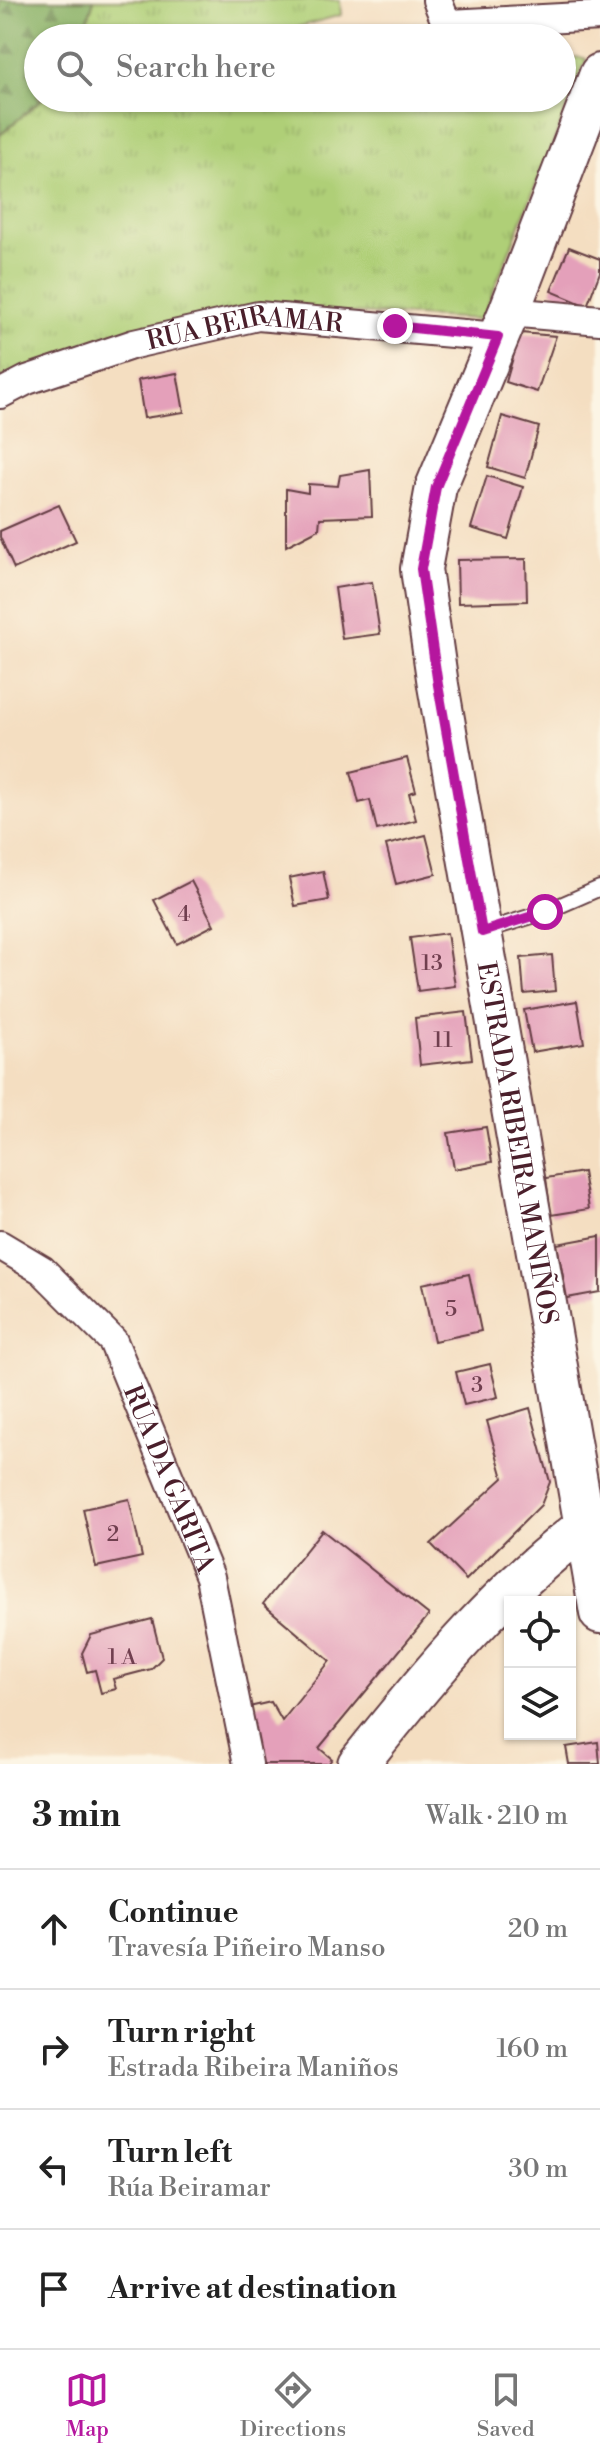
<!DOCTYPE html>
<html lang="en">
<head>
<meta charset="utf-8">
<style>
  body { margin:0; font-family:"Libre Bodoni",serif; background:#f6f6f6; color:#222 }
  .controls { position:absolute; right:24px; bottom:24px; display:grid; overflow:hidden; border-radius:0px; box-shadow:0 2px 6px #0004 }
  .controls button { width:72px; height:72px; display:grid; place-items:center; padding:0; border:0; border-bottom:2px solid #e0e0e0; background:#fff; color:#222; font:40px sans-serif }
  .stop { position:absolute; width:24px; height:24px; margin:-18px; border:6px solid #b5179e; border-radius:50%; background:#fff }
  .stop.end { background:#b5179e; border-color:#fff; box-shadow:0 2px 8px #0008 }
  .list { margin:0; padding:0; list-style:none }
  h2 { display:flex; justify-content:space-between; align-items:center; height:104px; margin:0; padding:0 32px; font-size:34px }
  h2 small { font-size:26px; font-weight:400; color:#767676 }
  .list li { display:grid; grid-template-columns:52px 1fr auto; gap:24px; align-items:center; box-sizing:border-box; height:120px; padding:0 32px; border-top:2px solid #e0e0e0 }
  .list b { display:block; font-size:30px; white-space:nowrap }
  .list p { margin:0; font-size:26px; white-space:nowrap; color:#767676 }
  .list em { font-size:26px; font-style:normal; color:#767676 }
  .icon { flex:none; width:44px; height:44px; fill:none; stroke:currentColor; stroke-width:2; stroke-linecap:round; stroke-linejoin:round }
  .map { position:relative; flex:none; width:600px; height:1764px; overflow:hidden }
  .search { position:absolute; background:#fff; box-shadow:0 2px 6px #0004; left:24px; right:24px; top:24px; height:88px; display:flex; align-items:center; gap:20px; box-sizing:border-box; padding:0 28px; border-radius:44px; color:#767676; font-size:30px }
  .sheet { height:584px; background:#fff }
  nav { display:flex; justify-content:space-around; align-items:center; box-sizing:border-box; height:112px; border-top:2px solid #e0e0e0; background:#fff; font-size:22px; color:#767676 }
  nav a { display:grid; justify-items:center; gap:4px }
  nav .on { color:#b5179e }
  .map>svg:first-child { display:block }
  .grass { fill:url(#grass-tufts); stroke:#7c7751; stroke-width:2 }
  .forest { fill:url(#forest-firs); stroke:#6a684a; stroke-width:2 }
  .building { fill:#e4a0ba }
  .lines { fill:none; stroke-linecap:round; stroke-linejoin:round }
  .lane-casing { stroke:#643c42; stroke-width:18 }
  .street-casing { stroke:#643c42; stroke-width:32 }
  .secondary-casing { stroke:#643c42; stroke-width:44 }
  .lane { stroke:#fff; stroke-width:14 }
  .street { stroke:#fff; stroke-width:28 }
  .secondary { stroke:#fff; stroke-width:40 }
  .route { stroke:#b5179e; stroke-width:10 }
  .labels { text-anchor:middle; stroke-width:6; stroke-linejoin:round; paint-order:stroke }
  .number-label { font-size:22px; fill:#703f4f }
  .street-label { font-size:26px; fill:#4a1f2b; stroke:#fcf5e5 }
</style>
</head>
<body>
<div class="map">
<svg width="600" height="1764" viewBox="0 0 600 1764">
  <defs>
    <pattern id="grass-tufts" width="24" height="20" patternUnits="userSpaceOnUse" patternTransform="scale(2)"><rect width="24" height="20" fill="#afcf77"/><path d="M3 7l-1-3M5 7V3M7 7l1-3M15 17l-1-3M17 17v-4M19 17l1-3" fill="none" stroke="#98b167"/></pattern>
    <pattern id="forest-firs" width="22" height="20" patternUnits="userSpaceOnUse" patternTransform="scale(2)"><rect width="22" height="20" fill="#8bb268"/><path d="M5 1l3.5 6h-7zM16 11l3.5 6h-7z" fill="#749056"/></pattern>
  </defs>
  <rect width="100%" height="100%" fill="#fcf5e5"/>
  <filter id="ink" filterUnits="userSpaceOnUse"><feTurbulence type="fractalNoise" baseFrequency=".0125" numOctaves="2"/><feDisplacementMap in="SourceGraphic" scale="16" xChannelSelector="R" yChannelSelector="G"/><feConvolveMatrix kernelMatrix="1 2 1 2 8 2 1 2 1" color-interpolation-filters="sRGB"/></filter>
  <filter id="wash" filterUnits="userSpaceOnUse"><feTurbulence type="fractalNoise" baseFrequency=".006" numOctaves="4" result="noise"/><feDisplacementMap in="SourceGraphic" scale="32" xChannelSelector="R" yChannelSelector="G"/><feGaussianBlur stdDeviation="1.8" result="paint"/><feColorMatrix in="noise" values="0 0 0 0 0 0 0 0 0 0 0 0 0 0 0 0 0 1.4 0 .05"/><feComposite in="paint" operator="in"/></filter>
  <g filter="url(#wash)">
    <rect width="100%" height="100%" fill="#f4dec1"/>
    <g class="grass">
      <path d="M 94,0 L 340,0 L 341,15 L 298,27 L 299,38 L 82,38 Z"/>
      <path d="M 580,57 L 586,59 L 585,63 L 482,319 L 240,308 L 0,379 L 0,135 L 43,98 L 562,98 L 562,59 Z"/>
    </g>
    <path class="forest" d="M 0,0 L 94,0 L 82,38 L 38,38 L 38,98 L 43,98 L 0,135 Z"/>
    <g id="blocks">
      <g class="building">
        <path d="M 569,247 L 600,259 L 600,272 L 587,306 L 551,291 Z"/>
        <path d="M 520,333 L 556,336 L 537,392 L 506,382 Z"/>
        <path d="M 177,373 L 184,412 L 144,418 L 138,380 Z"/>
        <path d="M 502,416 L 539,427 L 525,478 L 488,467 Z"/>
        <path d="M 370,470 L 372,516 L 320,518 L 319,529 L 286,546 L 286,489 L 308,493 L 308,484 L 338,486 L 340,475 Z"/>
        <path d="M 487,476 L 523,487 L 508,539 L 471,528 Z"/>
        <path d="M 59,505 L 76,541 L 14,569 L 0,537 L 0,531 Z"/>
        <path d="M 526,559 L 527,601 L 458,603 L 457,560 Z"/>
        <path d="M 372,582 L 380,634 L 342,639 L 335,588 Z"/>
        <path d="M 407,758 L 416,791 L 409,793 L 416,820 L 377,830 L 370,800 L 359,803 L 351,772 Z"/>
        <path d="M 426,835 L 436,874 L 396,884 L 386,845 Z"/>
        <path d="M 323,871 L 329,900 L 295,906 L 289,878 Z"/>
        <path d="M 191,881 L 214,925 L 177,944 L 154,900 Z"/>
        <path d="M 447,933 L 455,986 L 418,991 L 410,938 Z"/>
        <path d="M 552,955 L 555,991 L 524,994 L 521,958 Z"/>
        <path d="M 577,1001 L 584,1043 L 532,1052 L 524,1010 Z"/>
        <path d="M 466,1012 L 472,1059 L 420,1065 L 415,1018 Z"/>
        <path d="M 486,1127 L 492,1162 L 454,1169 L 448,1133 Z"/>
        <path d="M 583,1172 L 589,1209 L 551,1215 L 546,1178 Z"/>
        <path d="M 600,1236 L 600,1292 L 567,1298 L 557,1244 Z"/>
        <path d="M 469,1274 L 481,1331 L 434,1341 L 422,1284 Z"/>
        <path d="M 490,1364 L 498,1397 L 464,1405 L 456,1372 Z"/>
        <path d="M 530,1408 L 550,1482 L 541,1505 L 466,1580 L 431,1544 L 503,1478 L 487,1421 Z"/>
        <path d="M 129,1499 L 142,1557 L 96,1567 L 83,1509 Z"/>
        <path d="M 322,1530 L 429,1615 L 319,1748 L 332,1759 L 328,1764 L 261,1764 L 249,1707 L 271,1702 L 282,1721 L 330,1661 L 263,1604 Z"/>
        <path d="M 152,1619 L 162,1658 L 151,1669 L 113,1679 L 116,1689 L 101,1693 L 95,1670 L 87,1672 L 82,1653 L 91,1635 Z"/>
        <path d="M 598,1742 L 600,1764 L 569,1764 L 566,1747 Z"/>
      </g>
    </g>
  </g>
  <g filter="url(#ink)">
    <use href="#blocks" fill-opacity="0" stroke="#643c42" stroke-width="2"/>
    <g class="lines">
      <g class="lane-casing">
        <path id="lane" d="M 484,931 L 545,912 L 600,888"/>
      </g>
      <g class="street-casing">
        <g id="street">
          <path d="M 437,0 L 443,15 L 450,24 L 600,16"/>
          <path d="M 509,312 L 600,320"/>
          <path id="s1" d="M 0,394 L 27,380 L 134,344 L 258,316 L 498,337"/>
          <path id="s2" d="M 0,1245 L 42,1270 L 113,1341 L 210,1577 L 248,1764"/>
        </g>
      </g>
      <g class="secondary-casing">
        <g id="secondary">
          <path id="s3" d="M 600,74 L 509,312 L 436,487 L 421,569 L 438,685 L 600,1613"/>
          <path d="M 358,1764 C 430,1673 504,1584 600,1515"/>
        </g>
      </g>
      <use href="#lane" class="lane"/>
      <use href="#street" class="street"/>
      <use href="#secondary" class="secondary"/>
    </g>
  </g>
  <g class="lines" filter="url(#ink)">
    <path class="route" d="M 395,326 L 498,337 L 436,487 L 421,569 L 438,685 L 482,932 L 545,912"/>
  </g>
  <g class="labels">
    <g class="number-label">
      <text x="184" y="921">4</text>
      <text x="432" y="970">13</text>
      <text x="443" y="1047">11</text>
      <text x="451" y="1316">5</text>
      <text x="477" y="1392">3</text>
      <text x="113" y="1541">2</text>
      <text x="122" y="1664">1 A</text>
    </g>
    <g class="street-label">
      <text dy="9" stroke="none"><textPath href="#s1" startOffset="256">RÚA BEIRAMAR</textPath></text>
      <text dy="9" stroke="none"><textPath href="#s3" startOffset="1110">ESTRADA RIBEIRA MANIÑOS</textPath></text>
      <text dy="9" stroke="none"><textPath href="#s2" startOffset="298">RÚA DA GARITA</textPath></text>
    </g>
  </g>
</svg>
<div class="controls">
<button><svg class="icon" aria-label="locate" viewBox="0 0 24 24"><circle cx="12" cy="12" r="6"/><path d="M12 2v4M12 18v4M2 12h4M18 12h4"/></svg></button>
<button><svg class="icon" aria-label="layers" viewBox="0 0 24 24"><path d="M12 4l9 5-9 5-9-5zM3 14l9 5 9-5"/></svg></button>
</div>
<div class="stop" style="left:545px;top:912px"></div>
<div class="stop end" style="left:395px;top:326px"></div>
<div class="search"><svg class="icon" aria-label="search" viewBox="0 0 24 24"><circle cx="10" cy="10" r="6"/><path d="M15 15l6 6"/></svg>Search here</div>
</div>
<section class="sheet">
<h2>3 min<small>Walk · 210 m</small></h2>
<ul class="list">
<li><svg class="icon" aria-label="ahead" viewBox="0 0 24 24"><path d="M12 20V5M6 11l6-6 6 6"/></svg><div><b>Continue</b><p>Travesía Piñeiro Manso</p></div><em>20 m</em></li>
<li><svg class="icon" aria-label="right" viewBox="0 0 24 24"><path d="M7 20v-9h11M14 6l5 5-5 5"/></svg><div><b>Turn right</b><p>Estrada Ribeira Maniños</p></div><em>160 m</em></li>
<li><svg class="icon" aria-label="left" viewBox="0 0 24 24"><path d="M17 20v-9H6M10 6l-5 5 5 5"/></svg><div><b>Turn left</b><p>Rúa Beiramar</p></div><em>30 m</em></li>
<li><svg class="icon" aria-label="arrive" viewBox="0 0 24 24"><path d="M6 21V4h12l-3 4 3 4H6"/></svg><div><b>Arrive at destination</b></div></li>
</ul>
</section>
<nav>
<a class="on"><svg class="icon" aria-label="map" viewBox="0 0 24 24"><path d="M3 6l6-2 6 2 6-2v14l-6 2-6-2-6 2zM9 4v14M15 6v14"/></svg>Map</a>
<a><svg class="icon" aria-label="directions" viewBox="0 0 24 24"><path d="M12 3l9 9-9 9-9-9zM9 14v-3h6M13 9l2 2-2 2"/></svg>Directions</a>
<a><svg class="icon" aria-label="saved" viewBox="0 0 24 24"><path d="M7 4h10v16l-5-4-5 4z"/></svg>Saved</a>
</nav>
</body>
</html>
